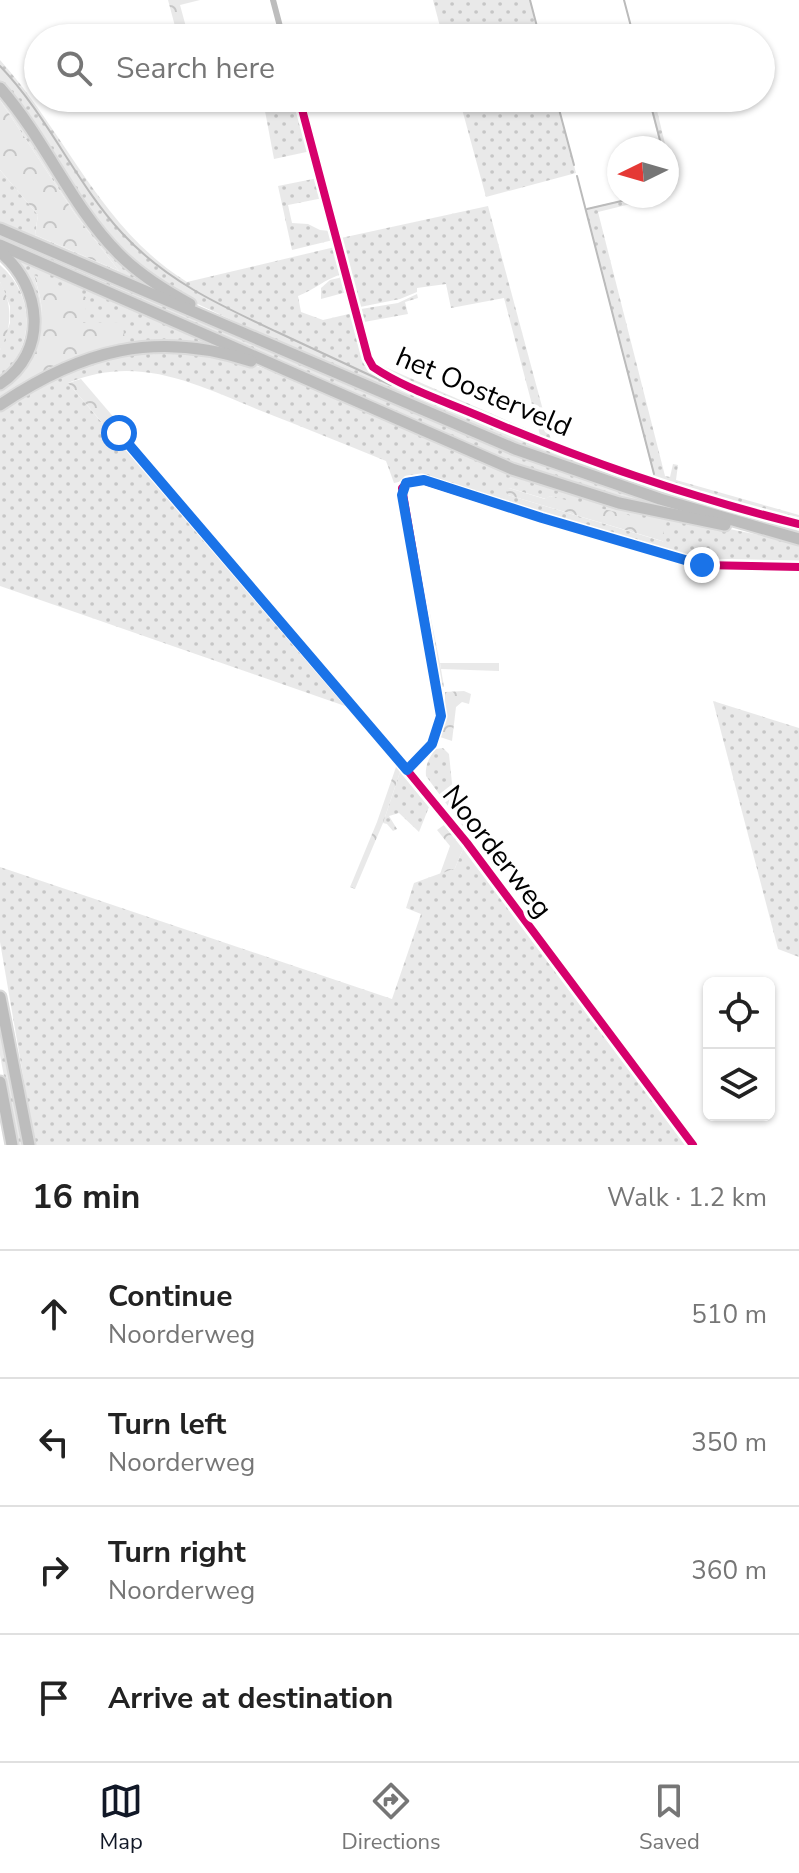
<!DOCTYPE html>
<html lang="en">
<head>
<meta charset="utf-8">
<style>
  body { margin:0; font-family:"Nunito Sans",sans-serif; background:#f2f2f2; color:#222 }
  .controls { position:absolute; right:24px; bottom:24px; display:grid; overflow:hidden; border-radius:12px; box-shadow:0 2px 6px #0004 }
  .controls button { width:72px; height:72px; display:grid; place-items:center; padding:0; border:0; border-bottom:2px solid #e0e0e0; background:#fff; color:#222; font:40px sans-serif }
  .compass { position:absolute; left:607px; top:136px; width:72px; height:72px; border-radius:50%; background:#fff; box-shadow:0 2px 6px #0004; rotate:265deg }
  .stop { position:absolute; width:24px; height:24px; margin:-18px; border:6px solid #1a73e8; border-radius:50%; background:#fff }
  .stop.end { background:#1a73e8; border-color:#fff; box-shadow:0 2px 8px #0008 }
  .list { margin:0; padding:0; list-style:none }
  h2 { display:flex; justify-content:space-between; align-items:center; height:104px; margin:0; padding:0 32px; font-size:34px }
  h2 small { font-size:26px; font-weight:400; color:#767676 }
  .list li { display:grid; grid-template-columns:52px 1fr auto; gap:24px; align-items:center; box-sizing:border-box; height:128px; padding:0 32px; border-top:2px solid #e0e0e0 }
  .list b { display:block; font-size:30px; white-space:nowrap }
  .list p { margin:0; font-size:26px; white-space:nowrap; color:#767676 }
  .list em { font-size:26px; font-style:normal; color:#767676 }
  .icon { flex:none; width:44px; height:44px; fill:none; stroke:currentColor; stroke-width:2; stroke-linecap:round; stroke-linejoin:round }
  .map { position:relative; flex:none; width:799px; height:1145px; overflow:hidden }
  .search { position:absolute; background:#fff; box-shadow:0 2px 6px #0004; left:24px; right:24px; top:24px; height:88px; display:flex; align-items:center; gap:20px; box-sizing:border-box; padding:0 28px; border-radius:44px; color:#767676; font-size:30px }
  .sheet { height:616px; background:#fff }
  nav { display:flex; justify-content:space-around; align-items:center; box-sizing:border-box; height:112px; border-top:2px solid #e0e0e0; background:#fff; font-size:22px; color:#767676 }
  nav a { display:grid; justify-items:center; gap:4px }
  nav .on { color:#111827 }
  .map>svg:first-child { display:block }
  .grass { fill:url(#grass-dots); fill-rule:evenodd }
  .forest { fill:url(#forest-crowns) }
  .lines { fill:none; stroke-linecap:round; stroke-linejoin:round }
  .stream { stroke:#bbb; stroke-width:2 }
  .highway-casing { stroke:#dbdbdb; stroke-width:15 }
  .street { stroke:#bdbdbd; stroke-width:6 }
  .highway { stroke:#bdbdbd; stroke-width:11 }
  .cycleway-casing { stroke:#fff; stroke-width:13 }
  .cycleway { stroke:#d6006c; stroke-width:8 }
  .route { stroke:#1a73e8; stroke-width:10 }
  .labels { text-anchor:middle; stroke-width:8; stroke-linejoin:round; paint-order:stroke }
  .street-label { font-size:28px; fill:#000; stroke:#fff }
</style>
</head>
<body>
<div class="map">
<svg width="799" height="1145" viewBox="0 0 799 1145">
  <defs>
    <pattern id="grass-dots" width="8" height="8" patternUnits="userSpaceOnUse" patternTransform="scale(2)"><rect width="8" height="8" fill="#e9e9e9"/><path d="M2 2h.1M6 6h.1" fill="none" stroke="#c6c6c6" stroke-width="1.8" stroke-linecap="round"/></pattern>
    <pattern id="forest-crowns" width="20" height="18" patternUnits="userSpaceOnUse" patternTransform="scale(2)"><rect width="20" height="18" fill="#e9e9e9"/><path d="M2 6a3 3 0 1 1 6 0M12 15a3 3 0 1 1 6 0" fill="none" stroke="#c6c6c6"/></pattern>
  </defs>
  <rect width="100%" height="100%" fill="#fff"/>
  <g class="grass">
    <path d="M 433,0 L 530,0 L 540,38 L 443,38 Z"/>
    <path d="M 0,60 C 65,132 102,230 187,282 L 335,247 L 342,274 C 325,279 314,290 298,296 L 301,312 L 323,320 L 353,313 L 374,370 L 590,462 L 799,526 L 799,535 L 714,513 L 517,447 L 287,346 L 185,298 L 134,263 L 98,223 L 0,83 Z"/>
    <path d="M 0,91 L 90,223 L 182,303 L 0,223 L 0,170 L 38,215 L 35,235 L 119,271 L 75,214 L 0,100 Z"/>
    <path d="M 459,98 L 556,98 L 576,173 L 486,197 Z"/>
    <path d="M 648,98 L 654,98 L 666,148 L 661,148 Z"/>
    <path d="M 298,103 L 311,151 L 274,159 L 265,111 Z"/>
    <path d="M 318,178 L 323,198 L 288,205 L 292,223 L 308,224 L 320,230 L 331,231 L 333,240 L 292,250 L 278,186 Z"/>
    <path d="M 640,196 L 663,196 L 598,212 L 665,476 L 670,477 L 673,464 L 678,465 L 676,480 L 799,515 L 799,522 C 680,491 566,451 453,402 C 429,392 389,380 371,362 L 362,327 L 365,325 L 372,354 L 378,364 L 540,435 L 504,298 L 451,308 L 446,284 L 417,288 L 417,292 L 400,299 L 360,307 L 341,238 L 488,206 L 551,440 L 654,477 L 585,209 Z"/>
    <path d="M 0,236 L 362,389 L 714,517 L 663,511 L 517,467 L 0,244 Z"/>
    <path d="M 6,253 L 216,344 L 224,349 L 199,343 L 165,341 L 126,345 L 82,323 L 84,315 L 34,276 C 43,304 48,329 31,355 L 38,324 Z"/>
    <path d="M 0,265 C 36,296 35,347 0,378 L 0,350 L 10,323 L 10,306 L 0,282 Z"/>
    <path d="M 343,277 L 347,292 L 321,299 L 321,288 L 330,280 Z"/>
    <path d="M 417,294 L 418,298 L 405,302 L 408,314 L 364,322 L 361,309 L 398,303 Z"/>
    <path d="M 188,349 L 237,359 L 305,383 L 501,468 L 665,516 L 799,543 L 799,565 L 704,564 L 418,478 L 394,483 L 386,461 C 345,444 305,428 264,412 C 199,386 140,353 68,383 L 345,706 L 0,586 L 0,411 C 37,385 80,363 125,354 C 145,350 167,351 188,349 ZM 509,488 L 546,499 L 550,496 L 562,500 L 665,542 L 508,495 Z"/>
    <path d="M 422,482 L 701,566 L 799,568 L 799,571 L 718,571 L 692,566 L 540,523 L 435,489 L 414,485 L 409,489 L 407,498 L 441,669 L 444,687 L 442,687 L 405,497 L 407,485 Z"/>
    <path d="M 713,701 L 799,728 L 799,957 L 778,949 Z"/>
    <path d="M 443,748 L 449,754 L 455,813 L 471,834 L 470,836 L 426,776 C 425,765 429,757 436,749 Z"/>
    <path d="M 400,772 L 429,807 L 419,832 L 399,813 L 389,816 L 397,829 L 393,831 L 387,824 L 383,823 Z"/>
    <path d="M 463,849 L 685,1145 L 35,1145 L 0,942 L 0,867 L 392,999 L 421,914 L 406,908 L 414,883 L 455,868 Z"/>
    <path d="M 0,1014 L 26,1145 L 17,1145 L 0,1055 Z"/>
  </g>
  <g class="forest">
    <path d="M 168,0 L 200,0 L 180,5 L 186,27 L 176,30 Z"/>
    <path d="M 0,100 L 75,214 L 119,271 L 35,235 L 38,215 L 0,170 Z"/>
    <path d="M 34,275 L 88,298 L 83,323 L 122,322 L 126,345 L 0,399 L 0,391 C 11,384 19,374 26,362 C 47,329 45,311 34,275 Z"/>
    <path d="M 0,282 C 13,305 12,327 0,350 Z"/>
    <path d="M 81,379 L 122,427 L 112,434 L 68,383 Z"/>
    <path d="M 509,488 L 545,499 L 550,496 L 661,523 L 666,542 L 508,495 L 506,490 Z"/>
    <path d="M 440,663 L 499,663 L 499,671 L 441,669 Z"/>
    <path d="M 464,691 L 471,694 L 469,704 L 462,702 L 456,707 L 452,741 L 440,737 L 445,709 L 445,692 Z"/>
    <path d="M 396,767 L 400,772 L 383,823 L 355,889 L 350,887 L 353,880 L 377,822 Z"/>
    <path d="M 444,825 L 463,849 L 455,868 L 440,874 L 450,846 L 437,830 Z"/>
  </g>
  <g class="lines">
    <g class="stream">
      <path d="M 530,0 L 540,38"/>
      <path d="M 624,0 L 634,38"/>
      <path d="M 0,66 C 48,116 75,182 122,233 C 165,280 219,305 275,331 C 314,349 353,367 391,385"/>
      <path d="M 556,98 L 574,165"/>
      <path d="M 649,98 L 662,148"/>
      <path d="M 667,167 L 672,189 L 667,190"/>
      <path d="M 577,176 L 654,474"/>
      <path d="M 587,209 L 643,196"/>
    </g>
    <g class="highway-casing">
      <g id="highway">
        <path d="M 0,88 C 45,139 71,206 119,254 C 140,275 164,290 190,304"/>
        <path d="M 0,229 L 515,449 L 660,499 L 799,539"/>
        <path d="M 0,245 L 512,469 L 619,503 L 725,525"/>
        <path d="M 0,252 C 42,286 49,352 0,384"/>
        <path d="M 0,405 C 81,350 156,330 251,361"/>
        <path d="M 0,997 L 29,1145"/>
        <path d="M 0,1082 L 12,1145"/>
      </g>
    </g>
    <g class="street">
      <path d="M 273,0 L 283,38"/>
      <path d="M 299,98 L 368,358 L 373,367 C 404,388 444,401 479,416 C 582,460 689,497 799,524"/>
      <path d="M 119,433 L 407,770"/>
      <path d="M 693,1145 L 467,843 L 407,770 L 432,744 L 441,716 L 402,488 L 408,482 L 422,480 L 542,518 L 702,565 L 799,567"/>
    </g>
    <use href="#highway" class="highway"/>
    <g class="cycleway-casing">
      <g id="cycleway">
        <path d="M 299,98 L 368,358 L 373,367 C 404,388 444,401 479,416 C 582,460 689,497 799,524"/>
        <path d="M 693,1145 L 467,843 L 407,770 L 432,744 L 441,716 L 402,488 L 408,482 L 422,480 L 542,518 L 702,565 L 799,567"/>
      </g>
    </g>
    <use href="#cycleway" class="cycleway"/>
  </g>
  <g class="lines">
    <path class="route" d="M 119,433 L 407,770 L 432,744 L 441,716 L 402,495 L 406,483 L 424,480 L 542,518 L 702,565"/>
  </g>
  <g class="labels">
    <g class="street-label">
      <text transform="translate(484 391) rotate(23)" y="10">het Oosterveld</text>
      <text transform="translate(498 851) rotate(52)" y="10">Noorderweg</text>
    </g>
  </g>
</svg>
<div class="controls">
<button><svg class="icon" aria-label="locate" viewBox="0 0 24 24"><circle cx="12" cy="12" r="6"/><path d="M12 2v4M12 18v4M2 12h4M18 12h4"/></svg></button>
<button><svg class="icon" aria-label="layers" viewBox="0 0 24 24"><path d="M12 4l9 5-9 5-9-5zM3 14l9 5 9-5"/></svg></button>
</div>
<svg class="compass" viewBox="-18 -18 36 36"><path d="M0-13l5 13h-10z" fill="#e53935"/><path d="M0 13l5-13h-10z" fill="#767676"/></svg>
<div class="stop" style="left:119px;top:433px"></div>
<div class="stop end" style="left:702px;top:565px"></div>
<div class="search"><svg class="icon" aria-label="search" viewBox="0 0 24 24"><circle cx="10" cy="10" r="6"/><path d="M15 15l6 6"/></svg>Search here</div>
</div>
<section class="sheet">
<h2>16 min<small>Walk · 1.2 km</small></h2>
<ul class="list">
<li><svg class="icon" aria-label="ahead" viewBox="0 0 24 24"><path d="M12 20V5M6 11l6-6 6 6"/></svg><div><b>Continue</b><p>Noorderweg</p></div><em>510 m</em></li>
<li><svg class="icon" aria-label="left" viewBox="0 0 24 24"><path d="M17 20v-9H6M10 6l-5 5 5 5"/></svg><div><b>Turn left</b><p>Noorderweg</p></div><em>350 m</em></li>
<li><svg class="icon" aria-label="right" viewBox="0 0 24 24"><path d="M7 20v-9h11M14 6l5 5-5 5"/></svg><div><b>Turn right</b><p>Noorderweg</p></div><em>360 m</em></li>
<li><svg class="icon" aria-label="arrive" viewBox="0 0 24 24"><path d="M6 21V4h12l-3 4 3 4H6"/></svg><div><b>Arrive at destination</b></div></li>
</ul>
</section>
<nav>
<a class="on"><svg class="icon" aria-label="map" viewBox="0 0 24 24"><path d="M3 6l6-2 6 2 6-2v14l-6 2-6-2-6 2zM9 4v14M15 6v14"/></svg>Map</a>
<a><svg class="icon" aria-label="directions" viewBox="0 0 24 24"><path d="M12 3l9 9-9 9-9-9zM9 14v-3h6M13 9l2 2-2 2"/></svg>Directions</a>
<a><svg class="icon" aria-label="saved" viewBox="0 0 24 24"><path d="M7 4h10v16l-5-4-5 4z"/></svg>Saved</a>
</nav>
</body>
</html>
